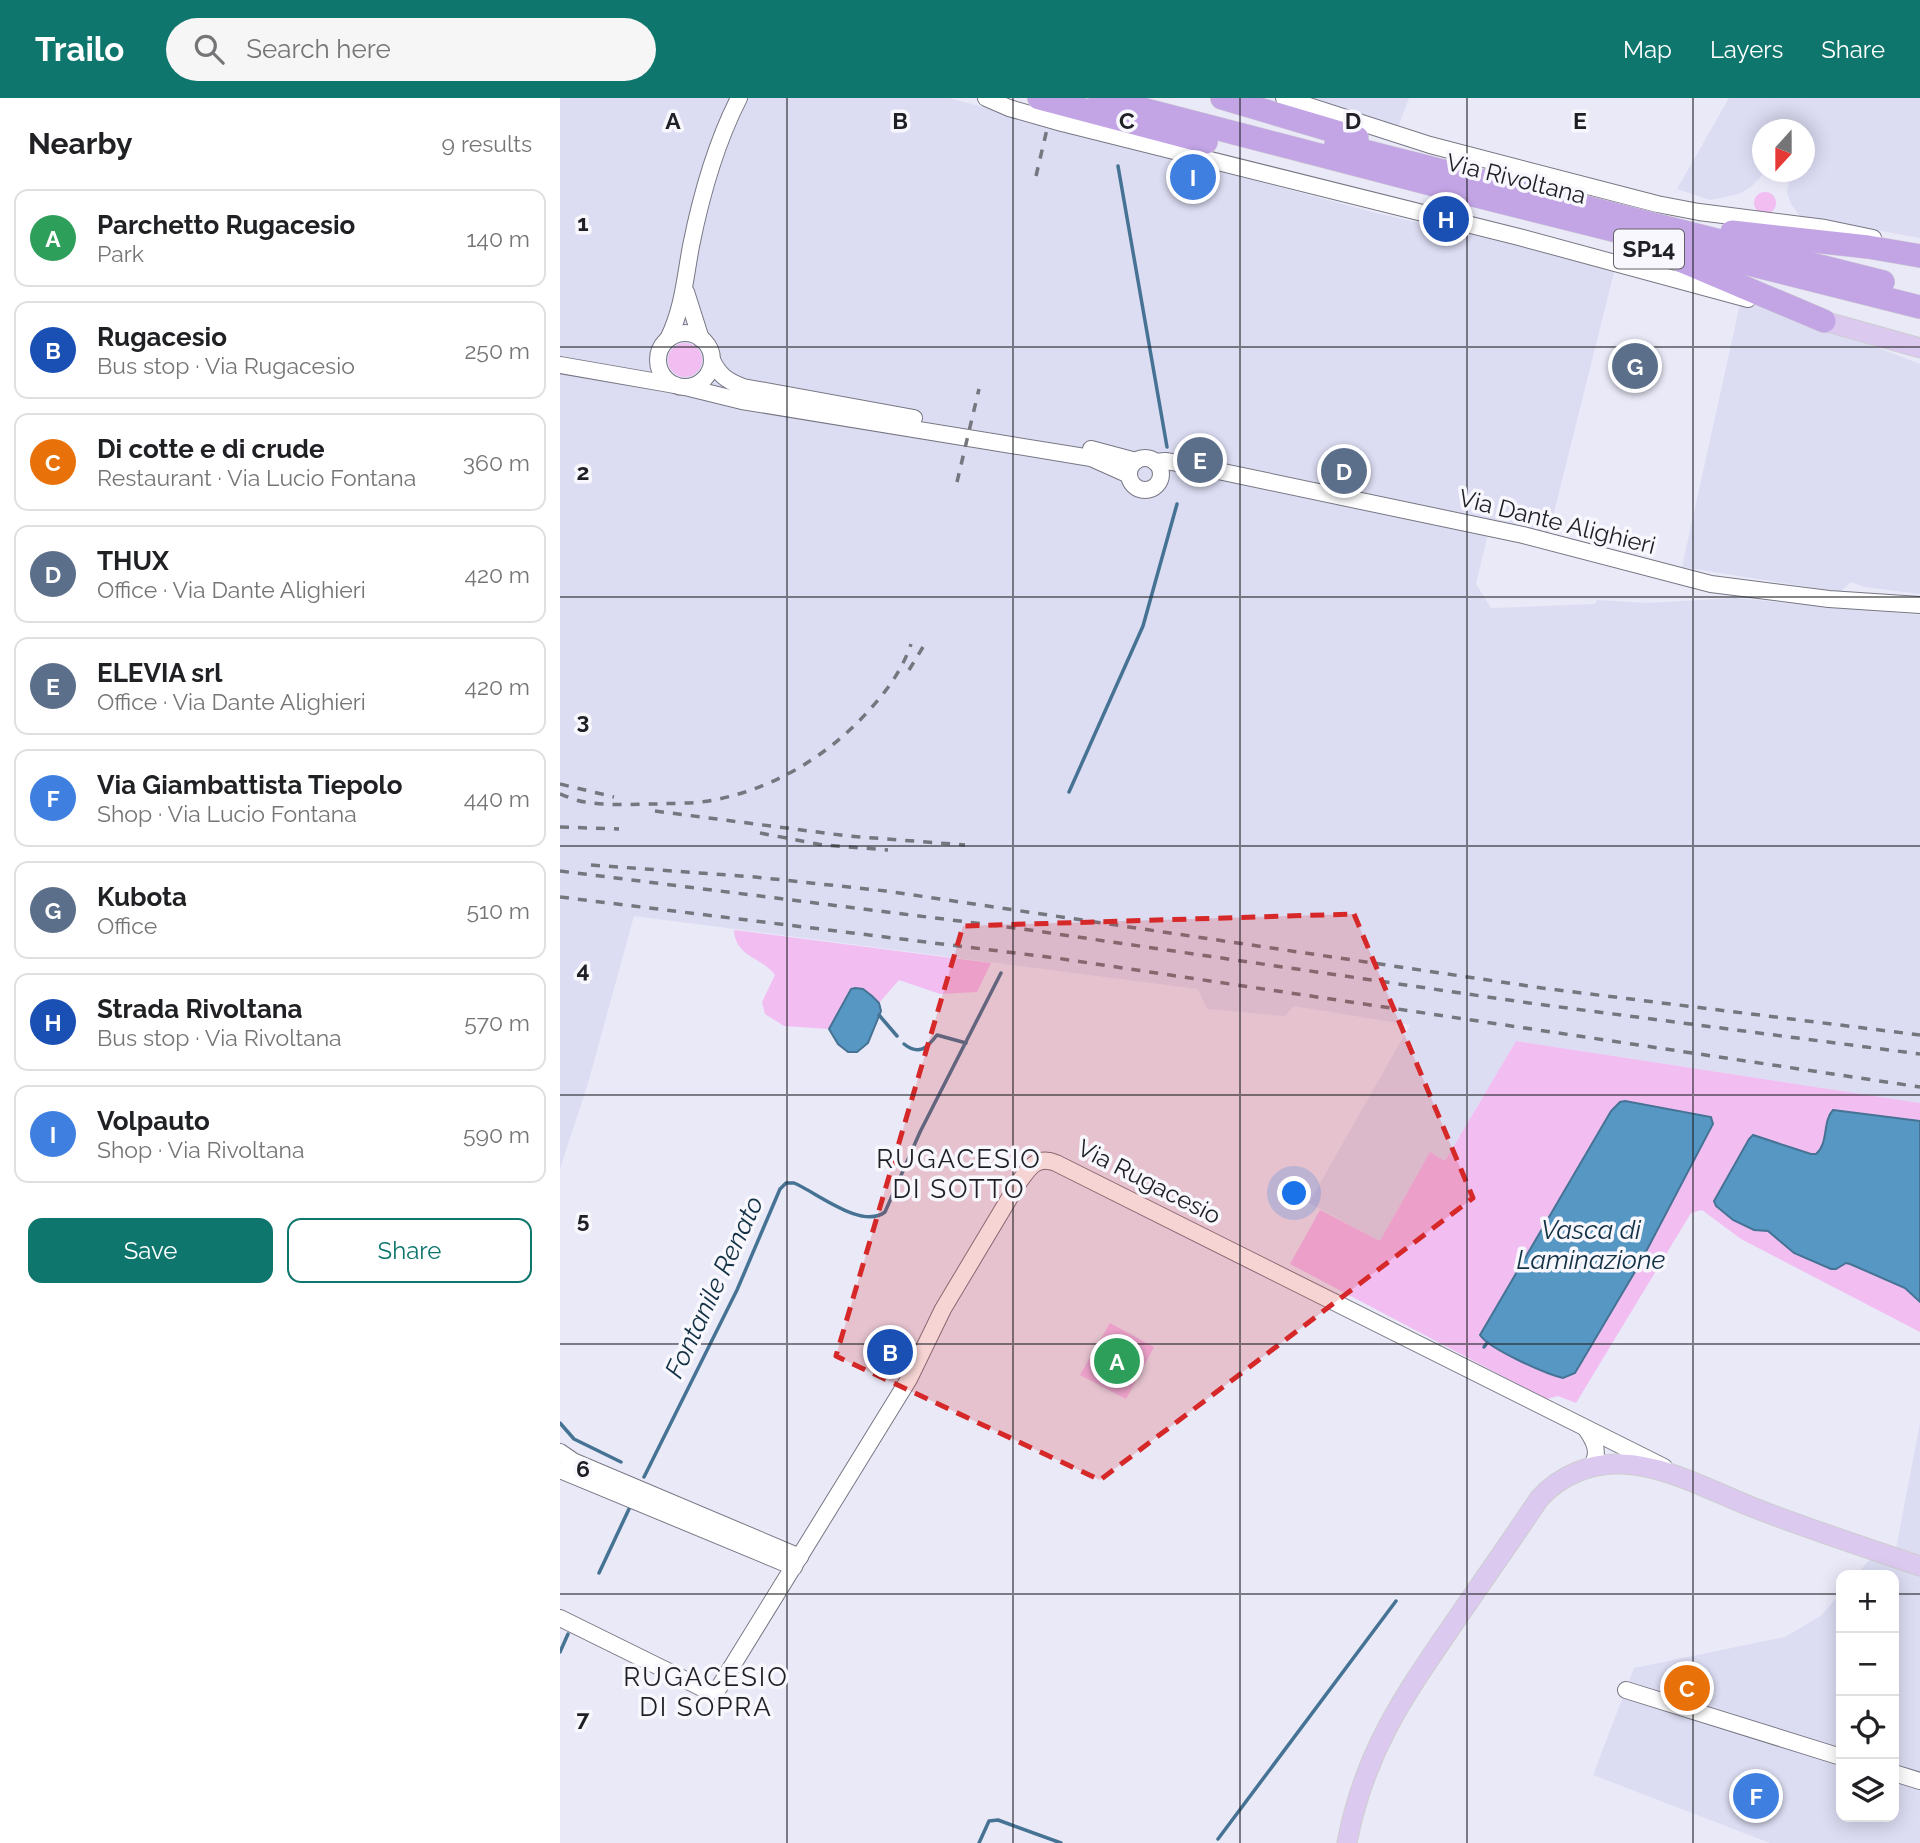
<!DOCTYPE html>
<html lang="en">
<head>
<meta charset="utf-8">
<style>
  body { margin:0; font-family:Raleway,sans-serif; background:#f6f6f6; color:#202124 }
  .controls { position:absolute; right:21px; bottom:21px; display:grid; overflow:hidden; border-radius:14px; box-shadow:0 4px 18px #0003 }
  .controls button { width:63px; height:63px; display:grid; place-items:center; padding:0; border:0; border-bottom:2px solid #e0e0e0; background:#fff; color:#202124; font:35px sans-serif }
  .compass { position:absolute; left:1192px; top:21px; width:63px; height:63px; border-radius:50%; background:#fff; box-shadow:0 4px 18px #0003; rotate:201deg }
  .you { position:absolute; left:735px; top:1096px; width:24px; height:24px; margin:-18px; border:5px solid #fff; border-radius:50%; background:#1a73e8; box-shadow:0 0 0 10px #1a73e833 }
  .badge { display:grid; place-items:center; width:46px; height:46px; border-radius:50%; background:#0f766e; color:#fff; font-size:23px; font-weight:700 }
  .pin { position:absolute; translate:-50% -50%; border:4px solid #fff; box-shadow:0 2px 7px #0006 }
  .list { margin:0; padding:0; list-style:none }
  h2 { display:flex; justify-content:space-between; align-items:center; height:91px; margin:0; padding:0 28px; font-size:30px }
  h2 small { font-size:23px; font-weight:400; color:#757577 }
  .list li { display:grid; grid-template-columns:46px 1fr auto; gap:21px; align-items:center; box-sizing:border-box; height:98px; margin:0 14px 14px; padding:0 14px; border:2px solid #e0e0e0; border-radius:14px }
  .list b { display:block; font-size:26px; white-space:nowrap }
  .list p { margin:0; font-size:23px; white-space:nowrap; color:#757577 }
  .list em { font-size:23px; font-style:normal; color:#757577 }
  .actions { display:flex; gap:14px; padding:21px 28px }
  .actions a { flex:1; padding:16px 0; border:2px solid #0f766e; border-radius:14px; text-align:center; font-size:24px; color:#0f766e }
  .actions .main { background:#0f766e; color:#fff }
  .icon { flex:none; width:38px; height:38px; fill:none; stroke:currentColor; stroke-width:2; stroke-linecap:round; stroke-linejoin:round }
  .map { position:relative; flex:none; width:1360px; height:1745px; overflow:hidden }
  header { display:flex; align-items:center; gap:42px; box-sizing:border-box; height:98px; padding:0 35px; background:#0f766e; color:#fff }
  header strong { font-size:33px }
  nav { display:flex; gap:38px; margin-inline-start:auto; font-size:24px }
  .search { width:490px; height:63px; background:#f6f6f6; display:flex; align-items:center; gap:18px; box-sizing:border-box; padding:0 24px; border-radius:38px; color:#757577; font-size:26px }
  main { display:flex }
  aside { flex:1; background:#fff }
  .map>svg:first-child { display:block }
  .built { fill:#dcddf3 }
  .green { fill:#f2bef2 }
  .water { fill:#5697c4; stroke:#467394; stroke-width:2 }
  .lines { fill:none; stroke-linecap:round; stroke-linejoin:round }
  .stream { stroke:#467394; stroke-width:3.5 }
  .minor-casing { stroke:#777784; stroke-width:18 }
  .major-casing { stroke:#cececf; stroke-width:21 }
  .highway-casing { stroke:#cececf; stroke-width:24 }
  .minor { stroke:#fff; stroke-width:16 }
  .major { stroke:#dbc9f0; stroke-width:19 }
  .highway { stroke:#c3a5e6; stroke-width:23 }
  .rail { stroke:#76767f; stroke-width:3.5; stroke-dasharray:9 9; stroke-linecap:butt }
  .marked { fill:#d62828; fill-opacity:0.2; stroke:#d62828; stroke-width:5; stroke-dasharray:14 9; stroke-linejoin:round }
  .grid { fill:none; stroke:#1f2025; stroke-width:2; stroke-opacity:0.55 }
  .labels { text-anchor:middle; stroke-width:7; stroke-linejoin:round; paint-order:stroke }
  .shield { fill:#f7f7fd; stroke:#606066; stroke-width:2 }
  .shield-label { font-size:23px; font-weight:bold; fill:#1f2025 }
  .street-label { font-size:24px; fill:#1f2025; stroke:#f7f7fd }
  .neighbourhood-label { font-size:26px; letter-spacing:2px; fill:#1f2025; stroke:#f7f7fd }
  .water-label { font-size:26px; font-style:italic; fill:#133144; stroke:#f7f7fd }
  .grid-label { font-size:23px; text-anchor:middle; font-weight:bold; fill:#1f2025; stroke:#f7f7fd; stroke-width:7; stroke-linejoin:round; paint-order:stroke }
</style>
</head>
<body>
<header>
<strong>Trailo</strong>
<div class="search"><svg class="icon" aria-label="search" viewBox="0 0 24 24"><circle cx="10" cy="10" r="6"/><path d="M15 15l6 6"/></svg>Search here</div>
<nav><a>Map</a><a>Layers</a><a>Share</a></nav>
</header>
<main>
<aside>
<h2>Nearby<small>9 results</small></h2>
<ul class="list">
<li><span class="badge" style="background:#2e9e5b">A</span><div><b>Parchetto Rugacesio</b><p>Park</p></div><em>140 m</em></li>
<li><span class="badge" style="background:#1a4fb4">B</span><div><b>Rugacesio</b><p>Bus stop · Via Rugacesio</p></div><em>250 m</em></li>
<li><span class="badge" style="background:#e8710a">C</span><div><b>Di cotte e di crude</b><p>Restaurant · Via Lucio Fontana</p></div><em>360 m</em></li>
<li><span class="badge" style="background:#5c6f8a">D</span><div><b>THUX</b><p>Office · Via Dante Alighieri</p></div><em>420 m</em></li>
<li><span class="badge" style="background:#5c6f8a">E</span><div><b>ELEVIA srl</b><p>Office · Via Dante Alighieri</p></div><em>420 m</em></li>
<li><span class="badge" style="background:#3f7fe0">F</span><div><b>Via Giambattista Tiepolo</b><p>Shop · Via Lucio Fontana</p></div><em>440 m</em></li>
<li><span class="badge" style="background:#5c6f8a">G</span><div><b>Kubota</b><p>Office</p></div><em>510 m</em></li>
<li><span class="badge" style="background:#1a4fb4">H</span><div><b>Strada Rivoltana</b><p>Bus stop · Via Rivoltana</p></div><em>570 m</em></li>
<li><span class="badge" style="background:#3f7fe0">I</span><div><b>Volpauto</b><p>Shop · Via Rivoltana</p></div><em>590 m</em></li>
</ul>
<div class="actions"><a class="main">Save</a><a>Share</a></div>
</aside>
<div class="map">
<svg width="1360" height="1745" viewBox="0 0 1360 1745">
  <rect width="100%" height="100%" fill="#e9e9f8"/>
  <g class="built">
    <path d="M 0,0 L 389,0 L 816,115 L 1055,170 L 988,438 L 929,432 L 916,486 L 931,510 L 1035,506 L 1037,502 L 1087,505 L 1175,500 L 1360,517 L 1360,1005 L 956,943 L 885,1063 L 870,1054 L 820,1143 L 749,1105 L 850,927 L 734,908 L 725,918 L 647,911 L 638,891 L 74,818 L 28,985 L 0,1071 Z"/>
    <path d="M 750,0 L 849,0 L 838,29 Z"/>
    <path d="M 1169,0 L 1360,0 L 1360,140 L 1240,118 L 1231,106 L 1227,94 L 1230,74 L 1244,74 L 1244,32 L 1202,32 L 1202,74 L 1205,74 L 1192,88 L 1179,96 L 1150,102 L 1117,91 Z"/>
    <path d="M 1182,197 L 1360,266 L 1360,496 L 1305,489 L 1291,484 L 1280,494 L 1122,469 Z"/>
    <path d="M 1360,1325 L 1360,1459 L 1336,1451 Z"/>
    <path d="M 1313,1458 L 1360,1473 L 1360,1745 L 1210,1745 L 1033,1677 L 1074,1570 L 1225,1539 L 1262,1517 L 1281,1494 L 1281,1719 L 1334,1719 L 1334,1477 L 1296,1477 Z"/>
  </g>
  <g class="green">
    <circle cx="1205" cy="105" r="11"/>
    <circle cx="125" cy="262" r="17"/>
    <path d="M 174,832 L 431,865 L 417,894 L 380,896 L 339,882 L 319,905 L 312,898 L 295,890 L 290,891 L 269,931 L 224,928 L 205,916 L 202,904 L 215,877 C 202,859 175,859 174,832 Z"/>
    <path d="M 956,943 L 1360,1005 L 1360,1234 L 1181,1141 L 1142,1112 L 1131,1115 L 1016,1305 L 998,1298 L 986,1301 L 730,1166 L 760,1112 L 820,1143 L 870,1054 L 885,1063 Z"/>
    <path d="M 550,1225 L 594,1249 L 566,1301 L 520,1277 Z"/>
  </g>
  <g class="water">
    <path d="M 295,890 L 303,891 L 312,898 L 319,905 L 321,913 L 308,945 L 297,954 L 288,954 L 278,946 L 269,931 L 291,891 Z"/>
    <path d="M 1065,1003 L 1151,1019 L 1153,1026 L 1079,1167 L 1015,1275 L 1003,1280 C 986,1276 929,1251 920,1237 L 1051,1013 L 1060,1004 Z"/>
    <path d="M 1273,1012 L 1360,1023 L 1360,1204 L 1345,1190 L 1290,1166 L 1286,1165 L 1276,1171 L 1271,1171 L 1234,1155 L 1208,1133 L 1194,1132 L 1173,1122 L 1156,1108 L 1154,1103 L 1189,1041 L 1193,1037 L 1251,1056 L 1256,1056 C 1269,1045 1262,1024 1273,1012 Z"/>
  </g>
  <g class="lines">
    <g class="stream">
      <path d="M 558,68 L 607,349"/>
      <path d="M 509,694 L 583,528 L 617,406"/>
      <path d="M 319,917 L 337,938"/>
      <path d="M 344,946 C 359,958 367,950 377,937 L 406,945"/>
      <path d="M 1082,1159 L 1099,1169"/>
      <path d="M 924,1249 L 927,1245"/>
      <path d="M 0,1325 L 14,1341 L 61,1364"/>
      <path d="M 84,1379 L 177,1192 L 220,1091 L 226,1085 L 234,1085 C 256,1094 302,1132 325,1114 L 360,1034 L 441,875"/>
      <path d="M 39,1475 L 69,1411"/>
      <path d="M 0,1554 L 8,1536"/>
      <path d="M 658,1741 L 836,1503"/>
      <path d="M 419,1745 L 429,1723 L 438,1722 L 501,1745"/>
    </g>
    <g class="minor-casing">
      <g id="minor">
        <path d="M 426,0 L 449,10 L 502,25 L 959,139 L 1188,201"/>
        <path d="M 724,0 L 870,47 L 1097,106 L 1139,114 L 1265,130 L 1313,140"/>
        <path d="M 126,194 L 141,241"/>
        <circle cx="125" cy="262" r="27"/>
        <path d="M 108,241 C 123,211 125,180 131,148 C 141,98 156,45 179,0"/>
        <path d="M 152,262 C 159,277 167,283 183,289 L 354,320"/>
        <path d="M 0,267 L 115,287"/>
        <path d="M 125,289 L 182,303 L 531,360 L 569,377"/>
        <path d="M 531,351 L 576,363"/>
        <circle cx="585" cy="376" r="16"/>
        <path d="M 595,364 L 605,363 L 625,366 L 963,437 L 1151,486 L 1269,501 L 1360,507"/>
        <path d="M 1026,1331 C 1035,1344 1041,1356 1030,1370"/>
        <path d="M 0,1354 L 13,1363 L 240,1459"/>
        <path d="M 0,1372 L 234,1469"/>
        <path d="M 0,1520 L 144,1591 L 152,1593 L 158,1591 L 349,1281 L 383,1211 L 459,1084 C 469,1070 477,1057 496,1065 L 1104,1369"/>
        <path d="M 1066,1592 L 1281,1659"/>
        <path d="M 1334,1675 L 1360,1683"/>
      </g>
    </g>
    <g class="major-casing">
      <g id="major">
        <path d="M 1264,223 L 1360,250"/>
        <path d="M 787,1745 C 804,1655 843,1599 894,1525 C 922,1484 951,1443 979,1401 C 999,1378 1030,1365 1060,1366 C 1106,1367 1151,1393 1192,1409 C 1248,1431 1304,1449 1360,1468"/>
      </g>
    </g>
    <g class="highway-casing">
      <g id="highway">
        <path d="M 479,0 L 646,44"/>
        <path d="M 540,0 L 909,96 L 1360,209"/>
        <path d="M 662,0 L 797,40"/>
        <path d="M 776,46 L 1323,184"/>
        <path d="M 1172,134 L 1308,149 L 1360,158"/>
        <path d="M 1122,163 L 1264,223"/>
      </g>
    </g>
    <use href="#minor" class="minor"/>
    <use href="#major" class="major"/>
    <use href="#highway" class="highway"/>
    <g class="rail">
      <path d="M 476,78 L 488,27"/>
      <path d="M 397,384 L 419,291"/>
      <path d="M 349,572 L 363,549"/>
      <path d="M 0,686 L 54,699"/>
      <path d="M 0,696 C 8,699 17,703 25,704 C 47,708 73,706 95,706 C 114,705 134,706 154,702 C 216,690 271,656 312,609 C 329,590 343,570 351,546"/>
      <path d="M 95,713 L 288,738 L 405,747"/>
      <path d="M 0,729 L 59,731"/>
      <path d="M 200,735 L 263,747 L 328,752"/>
      <path d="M 31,767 L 195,779 L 326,793 L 982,890 L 1360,937"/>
      <path d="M 0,773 L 463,831 L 969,905 L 1360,956"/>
      <path d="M 0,799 L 496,860 L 1360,989"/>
    </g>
  </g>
  <path class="marked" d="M 794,816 L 913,1100 L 540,1382 L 276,1258 L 403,828 Z"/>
  <path class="grid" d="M 227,0 L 227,1745M 453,0 L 453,1745M 680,0 L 680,1745M 907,0 L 907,1745M 1133,0 L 1133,1745M 0,249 L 1360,249M 0,499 L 1360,499M 0,748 L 1360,748M 0,997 L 1360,997M 0,1246 L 1360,1246M 0,1496 L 1281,1496M 1334,1496 L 1360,1496"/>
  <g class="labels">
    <rect class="shield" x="1054" y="131.5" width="70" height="39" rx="5"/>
    <g class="shield-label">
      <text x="1089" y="159">SP14</text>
    </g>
    <g class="street-label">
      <text transform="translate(956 81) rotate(14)" y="8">Via Rivoltana</text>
      <text transform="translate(997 424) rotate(14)" y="8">Via Dante Alighieri</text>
      <text transform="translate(589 1084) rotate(27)" y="8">Via Rugacesio</text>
    </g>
    <g class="neighbourhood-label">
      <text x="399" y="1070">RUGACESIO<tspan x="399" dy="30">DI SOTTO</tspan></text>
      <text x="146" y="1588">RUGACESIO<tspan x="146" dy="30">DI SOPRA</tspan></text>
    </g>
    <g class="water-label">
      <text x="1031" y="1141">Vasca di<tspan x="1031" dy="30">Laminazione</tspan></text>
      <text transform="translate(154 1189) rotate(-65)" y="9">Fontanile Renato</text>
    </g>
  </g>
  <g class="grid-label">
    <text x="113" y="31">A</text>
    <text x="340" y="31">B</text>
    <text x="567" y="31">C</text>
    <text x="793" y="31">D</text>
    <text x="1020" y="31">E</text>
    <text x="23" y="133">1</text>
    <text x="23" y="382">2</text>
    <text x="23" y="631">3</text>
    <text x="23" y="880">4</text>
    <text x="23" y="1130">5</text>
    <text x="23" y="1379">6</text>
    <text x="23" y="1628">7</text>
  </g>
</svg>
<div class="controls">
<button>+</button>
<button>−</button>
<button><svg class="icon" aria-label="locate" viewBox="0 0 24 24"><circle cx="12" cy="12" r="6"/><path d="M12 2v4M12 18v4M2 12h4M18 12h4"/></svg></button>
<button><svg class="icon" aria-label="layers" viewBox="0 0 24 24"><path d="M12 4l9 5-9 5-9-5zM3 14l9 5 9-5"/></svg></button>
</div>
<svg class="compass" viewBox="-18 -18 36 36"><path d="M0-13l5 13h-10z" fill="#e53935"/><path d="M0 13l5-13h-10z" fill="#757577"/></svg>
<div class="you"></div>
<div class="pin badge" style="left:557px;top:1263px;background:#2e9e5b">A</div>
<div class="pin badge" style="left:330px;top:1254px;background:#1a4fb4">B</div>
<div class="pin badge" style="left:1127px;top:1590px;background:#e8710a">C</div>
<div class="pin badge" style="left:784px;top:373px;background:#5c6f8a">D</div>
<div class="pin badge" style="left:640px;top:362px;background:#5c6f8a">E</div>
<div class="pin badge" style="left:1196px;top:1698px;background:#3f7fe0">F</div>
<div class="pin badge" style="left:1075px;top:268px;background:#5c6f8a">G</div>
<div class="pin badge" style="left:886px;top:121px;background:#1a4fb4">H</div>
<div class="pin badge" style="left:633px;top:79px;background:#3f7fe0">I</div>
</div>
</main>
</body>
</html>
